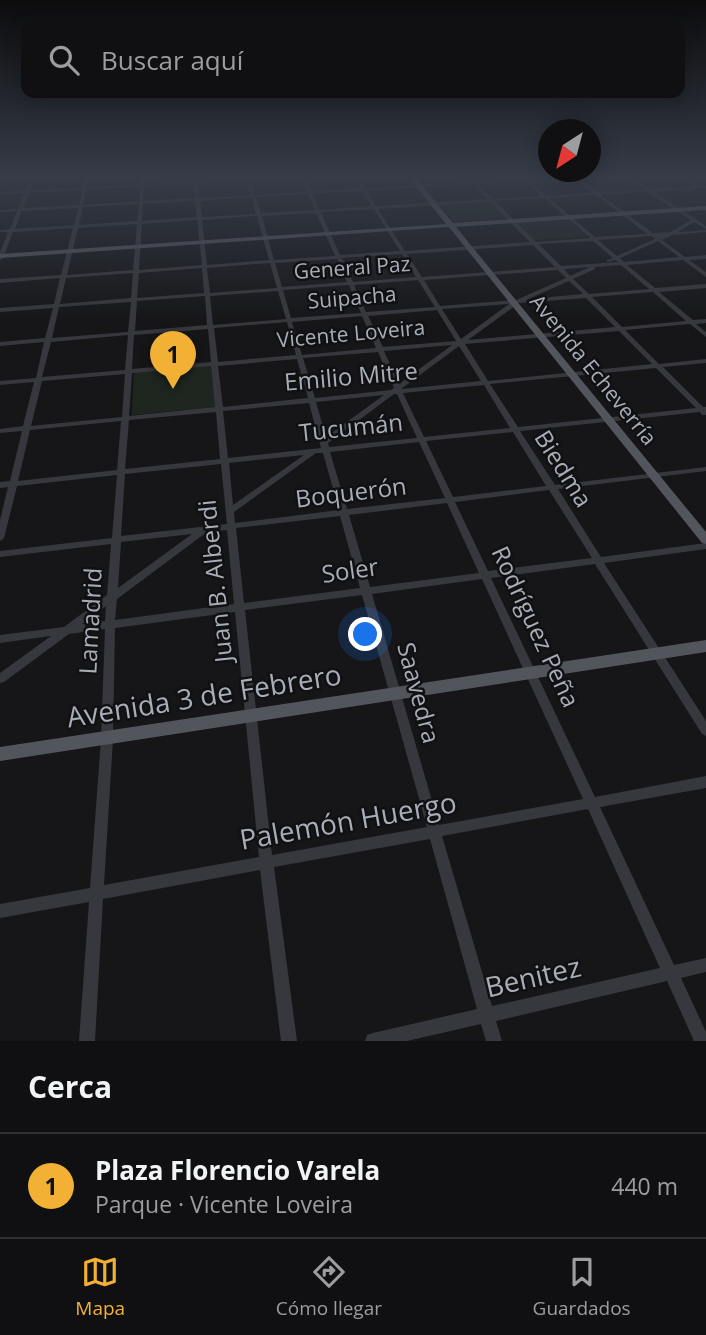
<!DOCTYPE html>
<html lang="es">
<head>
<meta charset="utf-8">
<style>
  body { margin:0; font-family:"Open Sans",sans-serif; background:#1e1e20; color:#f1f3f6 }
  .compass { position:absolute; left:538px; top:119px; width:63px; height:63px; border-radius:50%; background:#101012; box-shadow:0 4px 18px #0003; rotate:216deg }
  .you { position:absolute; left:366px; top:635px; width:24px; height:24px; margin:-18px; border:5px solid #fff; border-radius:50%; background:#1a73e8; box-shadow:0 0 0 10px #1a73e833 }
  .badge { display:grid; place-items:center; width:46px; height:46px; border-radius:50%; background:#f2b134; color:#111; font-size:23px; font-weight:700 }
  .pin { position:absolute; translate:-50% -58px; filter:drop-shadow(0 2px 4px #0008) }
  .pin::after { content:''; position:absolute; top:37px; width:24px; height:21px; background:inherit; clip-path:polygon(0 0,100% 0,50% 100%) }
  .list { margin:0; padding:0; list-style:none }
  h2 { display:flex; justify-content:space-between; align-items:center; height:91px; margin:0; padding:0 28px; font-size:30px }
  h2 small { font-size:23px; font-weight:400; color:#9c9d9f }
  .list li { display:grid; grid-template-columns:46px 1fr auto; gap:21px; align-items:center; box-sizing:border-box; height:105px; padding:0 28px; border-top:2px solid #303032 }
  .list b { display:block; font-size:26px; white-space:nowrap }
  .list p { margin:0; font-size:23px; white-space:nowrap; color:#9c9d9f }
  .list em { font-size:23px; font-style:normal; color:#9c9d9f }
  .icon { flex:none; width:38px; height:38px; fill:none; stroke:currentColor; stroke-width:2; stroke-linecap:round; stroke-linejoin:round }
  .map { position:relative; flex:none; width:706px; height:1041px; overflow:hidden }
  .search { position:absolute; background:#101012; box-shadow:0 4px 18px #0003; left:21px; right:21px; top:21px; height:77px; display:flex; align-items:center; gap:18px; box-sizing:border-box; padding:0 24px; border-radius:14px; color:#9c9d9f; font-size:26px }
  .sheet { height:196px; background:#101012 }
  nav { display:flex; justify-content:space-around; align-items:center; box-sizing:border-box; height:98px; border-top:2px solid #303032; background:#101012; font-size:19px; color:#9c9d9f }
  nav a { display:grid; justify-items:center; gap:4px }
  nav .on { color:#f2b134 }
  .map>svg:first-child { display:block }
  .green { fill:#1e261f }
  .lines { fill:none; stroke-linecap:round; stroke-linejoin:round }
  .minor { fill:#37383d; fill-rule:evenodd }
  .major { fill:#53555c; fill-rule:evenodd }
  .labels { text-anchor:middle; stroke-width:5; stroke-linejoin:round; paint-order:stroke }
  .far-street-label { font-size:21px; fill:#a8adb8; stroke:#111113 }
  .street-label { font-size:24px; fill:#a8adb8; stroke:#111113 }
  .near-street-label { font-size:28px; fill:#a8adb8; stroke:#111113 }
</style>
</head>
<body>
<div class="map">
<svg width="706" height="1041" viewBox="0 0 706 1041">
  <rect width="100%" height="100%" fill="#161618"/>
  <g class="green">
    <path d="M 489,202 L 507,219 L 455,222 L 441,205 Z"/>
    <path d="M 567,219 L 587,237 L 533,240 L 517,222 Z"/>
    <path d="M 211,365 L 215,407 L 132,415 L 134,371 Z"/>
  </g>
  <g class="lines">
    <g class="minor">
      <path d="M 0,176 L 29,176 L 0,178 Z"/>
      <path d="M 32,176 L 36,176 L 30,190 L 83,187 L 86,176 L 90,176 L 87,187 L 140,184 L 141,176 L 145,176 L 145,184 L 193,181 L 193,176 L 197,176 L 198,181 L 247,178 L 246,176 L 250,176 L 251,178 L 311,176 L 305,177 L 311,191 L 361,188 L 353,176 L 357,176 L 365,188 L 471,182 L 465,176 L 469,176 L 475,182 L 522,179 L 524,178 L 526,179 L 597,176 L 579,178 L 598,192 L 645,190 L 625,176 L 630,176 L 650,189 L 694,186 L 677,176 C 688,176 695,186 706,186 L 706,188 L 654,192 L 706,226 L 706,229 L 694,222 L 678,232 L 706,230 L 706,232 L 672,235 L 662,240 L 685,257 L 706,255 L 706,259 L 689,260 L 706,272 L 706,277 L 683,260 L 627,265 L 655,288 L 706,284 L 706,288 L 659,292 L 693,320 L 706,319 L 706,323 L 696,324 L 706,332 L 706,337 L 690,324 L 625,330 L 659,364 L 706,359 L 706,363 L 663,367 L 703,407 L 706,407 L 706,415 L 702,415 L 700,412 L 520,431 L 555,485 L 706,467 L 706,471 L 558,489 L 601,557 L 706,543 L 706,549 L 604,563 L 706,721 L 706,736 L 702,734 L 595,564 L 491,578 L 595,797 L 706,776 L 706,788 L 600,807 L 674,965 L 706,958 L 706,972 L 681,978 L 706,1032 L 706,1041 L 694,1041 L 667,981 L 496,1021 L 502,1041 L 486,1041 L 481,1024 L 407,1041 L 365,1041 L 367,1035 L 373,1033 L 477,1009 L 430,839 L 274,867 L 297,1041 L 281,1041 L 260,870 L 103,899 L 95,1041 L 79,1041 L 89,902 L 0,918 L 0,904 L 90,888 L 101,739 L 105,629 L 69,634 L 4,682 L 0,683 L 0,673 L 51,636 L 0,643 L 0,635 L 64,627 L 107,595 L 111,544 L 0,557 L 0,551 L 112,538 L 117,475 L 17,486 L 4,538 L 0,541 L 0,520 L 8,487 L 0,488 L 0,482 L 10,481 L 22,431 L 0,433 L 0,429 L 23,426 L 34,382 L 0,385 L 0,381 L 36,378 L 44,342 L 0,346 L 0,342 L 45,338 L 53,308 L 0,312 L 0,308 L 54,304 L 60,278 L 0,283 L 0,279 L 61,275 L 73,228 L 13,232 L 3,258 L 0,260 L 0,252 L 8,232 L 0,232 L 0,230 L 10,229 L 17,211 L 0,212 L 0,210 L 18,209 L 25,193 L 0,194 L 0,192 L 26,190 ZM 301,178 L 307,192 L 255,195 L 251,180 ZM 574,178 L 593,193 L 546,196 L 529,181 ZM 247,181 L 251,195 L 199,198 L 198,183 ZM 524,181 L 541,196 L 493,199 L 478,184 ZM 194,184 L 195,198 L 143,201 L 144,186 ZM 473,184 L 488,199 L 376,206 L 366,191 ZM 140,187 L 139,201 L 83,205 L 87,189 ZM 83,190 L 79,205 L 23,208 L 29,193 ZM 362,191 L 372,206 L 319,210 L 312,194 ZM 648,192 L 691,220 L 670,232 L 653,233 L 601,195 ZM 308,194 L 315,210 L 261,213 L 256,197 ZM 596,195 L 647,234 L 595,237 L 549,198 ZM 252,197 L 256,214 L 202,217 L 200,201 ZM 544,198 L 590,238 L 536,242 L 495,201 ZM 195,201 L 197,217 L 142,221 L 143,204 ZM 490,202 L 530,242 L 405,251 L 378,209 ZM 139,204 L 137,221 L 79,225 L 83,207 ZM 78,208 L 74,225 L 15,229 L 22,211 ZM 374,209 L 400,251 L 340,255 L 321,212 ZM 316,213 L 335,256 L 274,260 L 262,216 ZM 257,216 L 269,260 L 207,265 L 202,220 ZM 197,220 L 202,265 L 139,270 L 142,224 ZM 137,224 L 133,270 L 67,275 L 78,228 ZM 651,236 L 655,239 L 617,256 L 598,240 ZM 593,241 L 613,258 L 607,260 L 607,262 L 615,260 L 618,262 L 561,266 L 539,244 ZM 658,241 L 679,257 L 624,262 L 620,258 ZM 533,245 L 555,267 L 422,277 L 407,254 ZM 402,254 L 416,277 L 353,282 L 342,258 ZM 337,259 L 347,282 L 282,287 L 275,263 ZM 270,263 L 277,288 L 210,293 L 207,268 ZM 621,265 L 649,289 L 589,294 L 573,279 L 595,269 L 595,267 ZM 590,267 L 570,276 L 564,269 ZM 202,268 L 204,293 L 137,298 L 139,273 ZM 558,270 L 566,278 L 516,300 L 440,306 L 424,280 ZM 133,273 L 131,298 L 60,304 L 66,278 ZM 418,280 L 435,307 L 366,312 L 354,285 ZM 569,281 L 583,294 L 528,299 ZM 349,285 L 361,313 L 291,318 L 283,290 ZM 278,291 L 286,319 L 213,325 L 210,296 ZM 653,292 L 686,321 L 622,327 L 592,297 ZM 205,296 L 207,325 L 135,331 L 137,301 ZM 586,298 L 615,327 L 468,340 L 519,303 ZM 131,302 L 128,332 L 52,338 L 59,307 ZM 509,304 L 461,339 L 442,309 ZM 437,310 L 456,341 L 383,347 L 368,316 ZM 362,316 L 376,348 L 302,355 L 292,322 ZM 287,322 L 296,355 L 218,362 L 214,328 ZM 208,329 L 211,362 L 132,369 L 134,335 ZM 619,331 L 652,364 L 488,381 L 465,344 ZM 128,335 L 125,370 L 42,377 L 51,342 ZM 452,345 L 399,384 L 384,351 ZM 459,346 L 481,381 L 402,389 L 401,389 ZM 378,352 L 394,388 L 391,390 L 315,398 L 303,358 ZM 297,359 L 308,398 L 223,407 L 218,366 ZM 211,366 L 215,407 L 129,416 L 132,373 ZM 656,368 L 696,408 L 518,427 L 490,384 ZM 125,374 L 122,417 L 31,426 L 42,381 ZM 484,385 L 510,428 L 424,437 L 403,393 ZM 394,394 L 397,394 L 417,438 L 329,447 L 328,443 ZM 384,395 L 326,437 L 316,402 ZM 309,403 L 321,448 L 228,458 L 223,411 ZM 216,412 L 220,459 L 125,469 L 129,420 ZM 121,421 L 117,470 L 18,481 L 30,430 ZM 513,432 L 546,486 L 453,497 L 426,441 ZM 419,442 L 445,498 L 347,509 L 330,452 ZM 316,453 L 323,453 L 339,510 L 235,523 L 234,512 ZM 304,455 L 233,505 L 229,463 ZM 221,464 L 227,524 L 121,536 L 125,474 ZM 549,490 L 592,558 L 488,571 L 455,502 ZM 447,503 L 479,573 L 370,587 L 349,515 ZM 340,516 L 360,588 L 244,603 L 236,528 ZM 227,530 L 234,604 L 115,620 L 117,599 L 207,532 ZM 192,534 L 118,588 L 121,542 ZM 482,579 L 583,799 L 439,825 L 372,594 ZM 362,595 L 427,827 L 272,855 L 245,610 ZM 106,606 L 105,621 L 82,624 ZM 235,612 L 259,857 L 104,885 L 113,739 L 115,628 ZM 588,809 L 660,968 L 492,1006 L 442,836 Z"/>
    </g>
    <g class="major">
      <path d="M 408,176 L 414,176 L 453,223 L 706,206 L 706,210 L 456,227 L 706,532 L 706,544 L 702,543 L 449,227 L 0,258 L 0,254 L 446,224 Z"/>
      <path d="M 706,640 L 706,652 L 0,761 L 0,747 Z"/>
    </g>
  </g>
  <linearGradient id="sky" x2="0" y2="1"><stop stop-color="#0c0c0d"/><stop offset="0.55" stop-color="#363c48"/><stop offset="1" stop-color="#363c48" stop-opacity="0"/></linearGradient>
  <rect width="706" height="322" fill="url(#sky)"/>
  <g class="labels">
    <g class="far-street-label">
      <text transform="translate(352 268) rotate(-4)" y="7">General Paz</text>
      <text transform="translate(352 298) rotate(-5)" y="7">Suipacha</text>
      <text transform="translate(351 334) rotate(-5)" y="7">Vicente Loveira</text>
      <text transform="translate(593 370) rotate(51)" y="7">Avenida Echeverría</text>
    </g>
    <g class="street-label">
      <text transform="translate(351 377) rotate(-5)" y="8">Emilio Mitre</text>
      <text transform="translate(351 428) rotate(-6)" y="8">Tucumán</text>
      <text transform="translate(563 469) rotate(58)" y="8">Biedma</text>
      <text transform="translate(351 493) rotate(-7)" y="8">Boquerón</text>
      <text transform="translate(350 571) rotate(-8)" y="8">Soler</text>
      <text transform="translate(216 581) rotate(-96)" y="8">Juan B. Alberdi</text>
      <text transform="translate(91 621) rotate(-87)" y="8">Lamadrid</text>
      <text transform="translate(535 627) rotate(65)" y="8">Rodríguez Peña</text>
      <text transform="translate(418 693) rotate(75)" y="8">Saavedra</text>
    </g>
    <g class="near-street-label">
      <text transform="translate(204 696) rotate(-9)" y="10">Avenida 3 de Febrero</text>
      <text transform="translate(348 821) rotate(-10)" y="10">Palemón Huergo</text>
      <text transform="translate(533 977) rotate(-13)" y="10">Benitez</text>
    </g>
  </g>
</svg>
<svg class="compass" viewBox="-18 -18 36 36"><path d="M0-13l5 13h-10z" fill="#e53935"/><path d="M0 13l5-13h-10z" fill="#9c9d9f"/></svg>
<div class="you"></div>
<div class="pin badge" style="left:173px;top:389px">1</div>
<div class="search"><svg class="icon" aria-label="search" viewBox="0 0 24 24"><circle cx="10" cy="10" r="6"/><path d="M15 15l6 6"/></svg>Buscar aquí</div>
</div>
<section class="sheet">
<h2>Cerca<small></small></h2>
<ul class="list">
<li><span class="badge">1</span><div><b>Plaza Florencio Varela</b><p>Parque · Vicente Loveira</p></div><em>440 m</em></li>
</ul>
</section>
<nav>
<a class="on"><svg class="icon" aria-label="map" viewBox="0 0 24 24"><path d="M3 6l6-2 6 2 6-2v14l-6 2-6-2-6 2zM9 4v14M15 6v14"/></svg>Mapa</a>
<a><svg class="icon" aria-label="directions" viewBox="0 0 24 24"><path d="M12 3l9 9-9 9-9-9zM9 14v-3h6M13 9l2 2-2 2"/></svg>Cómo llegar</a>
<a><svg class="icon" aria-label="saved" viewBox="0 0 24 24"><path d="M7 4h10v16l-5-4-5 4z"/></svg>Guardados</a>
</nav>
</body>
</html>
